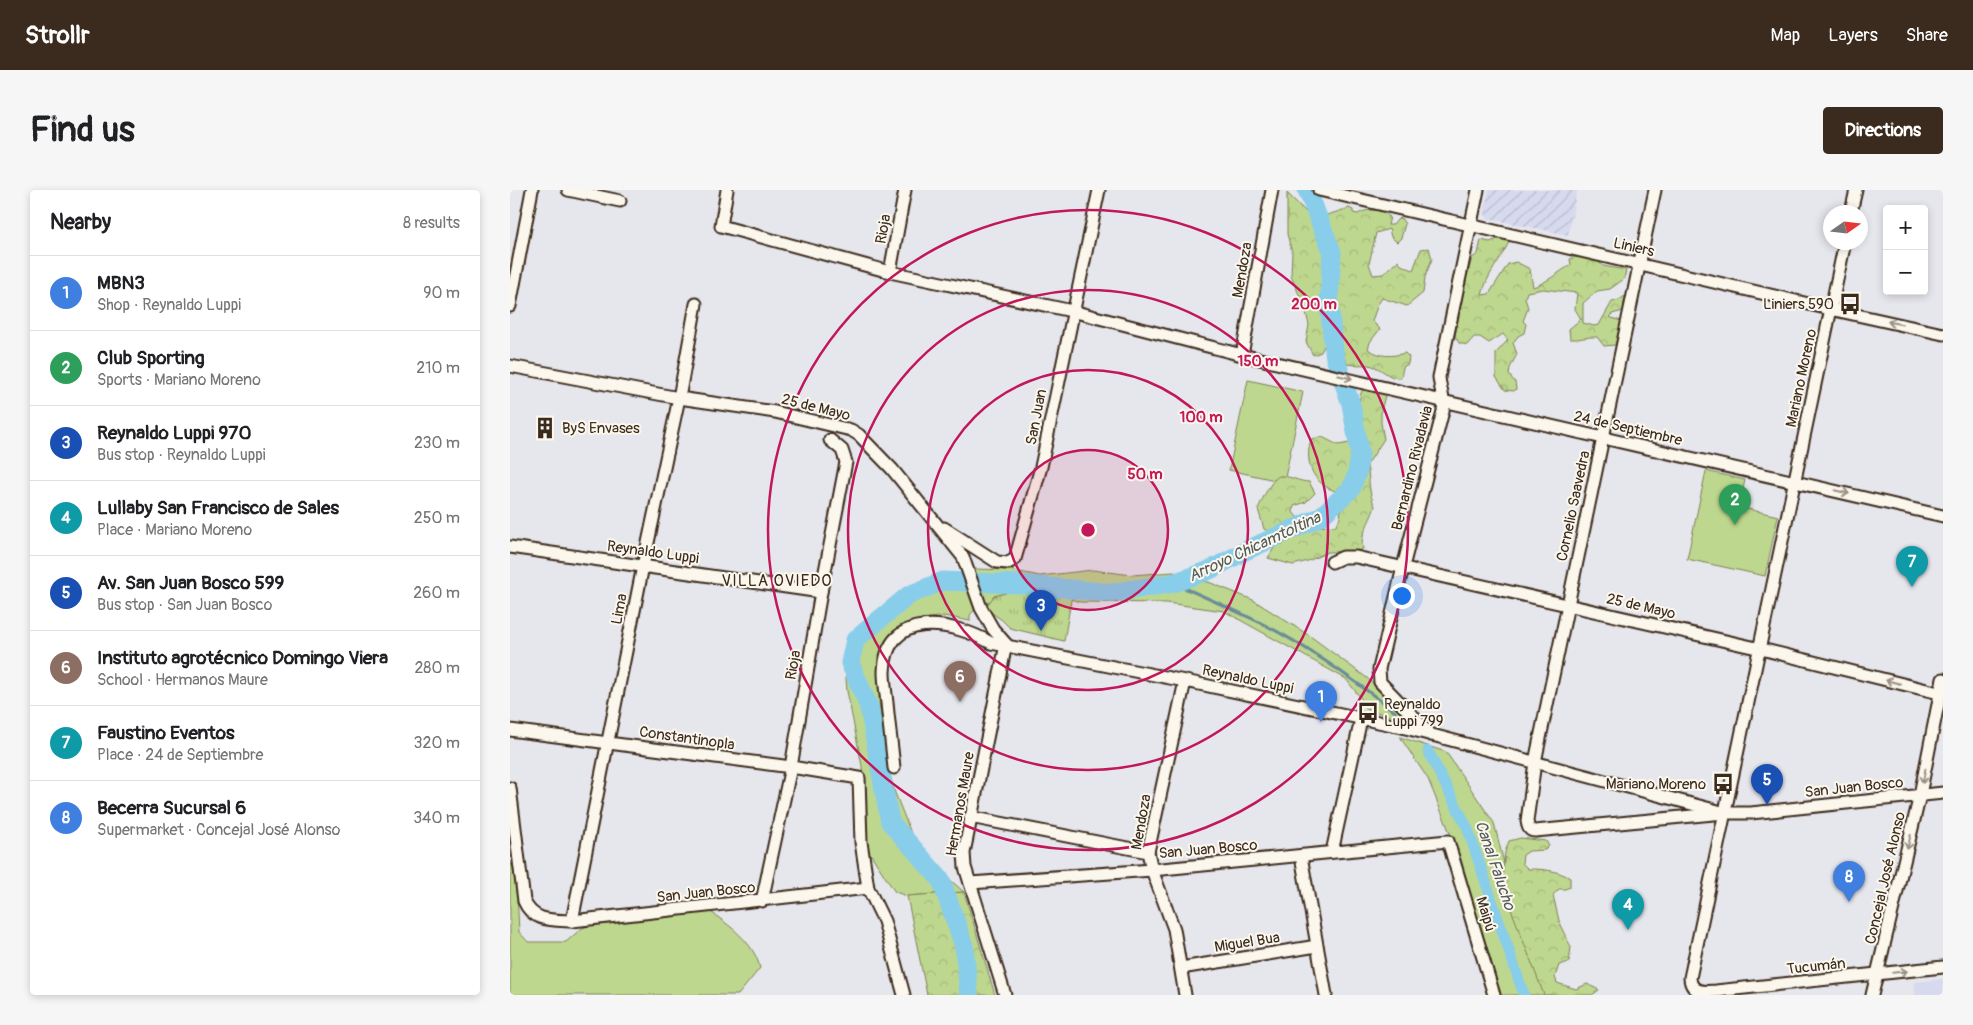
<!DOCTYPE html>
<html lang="en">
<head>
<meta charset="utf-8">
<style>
  body { margin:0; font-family:Pangolin,sans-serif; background:#f6f6f6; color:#202124 }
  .controls { position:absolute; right:15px; top:15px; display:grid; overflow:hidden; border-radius:5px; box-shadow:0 2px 8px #0003 }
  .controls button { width:45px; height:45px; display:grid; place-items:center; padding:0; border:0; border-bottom:1px solid #e0e0e0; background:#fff; color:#202124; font:25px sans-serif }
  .compass { position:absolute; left:1313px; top:15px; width:45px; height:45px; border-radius:50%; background:#fff; box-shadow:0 2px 8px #0003; rotate:76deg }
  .you { position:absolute; left:891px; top:405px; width:18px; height:18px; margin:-12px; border:4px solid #fff; border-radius:50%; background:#1a73e8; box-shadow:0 0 0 8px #1a73e833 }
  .badge { display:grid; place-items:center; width:32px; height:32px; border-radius:50%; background:#3b2a1e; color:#fff; font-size:16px; font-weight:700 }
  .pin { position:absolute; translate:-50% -41px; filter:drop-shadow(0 1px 2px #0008) }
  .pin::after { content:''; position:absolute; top:26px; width:18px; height:15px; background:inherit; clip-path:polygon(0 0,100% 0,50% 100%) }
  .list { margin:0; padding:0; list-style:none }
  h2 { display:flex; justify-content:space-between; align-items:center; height:65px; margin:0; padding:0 20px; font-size:21px }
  h2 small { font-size:16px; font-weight:400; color:#757577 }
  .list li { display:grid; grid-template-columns:32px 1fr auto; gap:15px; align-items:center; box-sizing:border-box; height:75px; padding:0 20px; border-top:1px solid #e0e0e0 }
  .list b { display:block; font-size:19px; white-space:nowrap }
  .list p { margin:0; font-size:16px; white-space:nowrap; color:#757577 }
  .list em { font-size:16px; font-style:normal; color:#757577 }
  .map { position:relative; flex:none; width:1433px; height:805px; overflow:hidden; border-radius:5px }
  header { display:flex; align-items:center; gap:30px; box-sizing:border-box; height:70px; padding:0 25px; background:#3b2a1e; color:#fff }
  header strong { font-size:24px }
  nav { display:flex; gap:28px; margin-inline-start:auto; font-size:18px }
  .intro { display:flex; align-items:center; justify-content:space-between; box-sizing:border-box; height:120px; padding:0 30px }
  h1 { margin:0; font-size:35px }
  .button { padding:12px 22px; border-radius:5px; background:#3b2a1e; color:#fff; font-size:18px; font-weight:700 }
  main { display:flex; gap:30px; padding:0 30px }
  aside { flex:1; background:#fff; border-radius:5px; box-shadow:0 2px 8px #0003 }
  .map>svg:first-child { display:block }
  .built { fill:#d7daee }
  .industrial { fill:url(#industrial-furrows) }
  .grass { fill:#bed78e; stroke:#7c8056 }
  .forest { fill:url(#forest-crowns); stroke:#7c8056 }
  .park { fill:url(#park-tufts); stroke:#7c8056 }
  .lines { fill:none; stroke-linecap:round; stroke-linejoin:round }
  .stream { stroke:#698c98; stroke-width:3 }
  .canal { stroke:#88cdea; stroke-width:11 }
  .river { stroke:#88cdea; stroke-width:19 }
  .minor-casing { stroke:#3b2a1e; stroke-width:15 }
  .minor { stroke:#fbf7ec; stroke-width:11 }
  .oneway { stroke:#9b9085 }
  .ring { fill:none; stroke:#c2185b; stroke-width:2.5 }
  .labels { text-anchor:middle; stroke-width:4; stroke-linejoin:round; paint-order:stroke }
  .street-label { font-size:15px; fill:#3b2a1e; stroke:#fbf7ec }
  .poi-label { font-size:15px; fill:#3b2a1e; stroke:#fbf7ec; text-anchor:end }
  .water-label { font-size:16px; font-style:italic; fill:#525b5b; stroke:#fbf7ec }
  .neighbourhood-label { font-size:16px; letter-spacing:1px; fill:#3b2a1e; stroke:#fbf7ec }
  .centre { fill:#c2185b; stroke:#fbf7ec; stroke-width:2.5 }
  .ring-label { font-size:15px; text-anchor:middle; font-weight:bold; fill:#c2185b; stroke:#fbf7ec; stroke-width:4; stroke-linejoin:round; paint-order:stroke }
</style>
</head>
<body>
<header>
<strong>Strollr</strong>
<nav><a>Map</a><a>Layers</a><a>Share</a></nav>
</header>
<div class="intro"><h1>Find us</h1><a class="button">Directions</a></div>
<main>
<aside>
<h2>Nearby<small>8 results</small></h2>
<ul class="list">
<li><span class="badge" style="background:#3f7fe0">1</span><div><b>MBN3</b><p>Shop · Reynaldo Luppi</p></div><em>90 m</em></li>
<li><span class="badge" style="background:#2e9e5b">2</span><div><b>Club Sporting</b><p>Sports · Mariano Moreno</p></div><em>210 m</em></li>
<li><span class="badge" style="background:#1a4fb4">3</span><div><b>Reynaldo Luppi 970</b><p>Bus stop · Reynaldo Luppi</p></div><em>230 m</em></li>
<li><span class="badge" style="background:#0f9aa8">4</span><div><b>Lullaby San Francisco de Sales</b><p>Place · Mariano Moreno</p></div><em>250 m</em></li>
<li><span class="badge" style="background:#1a4fb4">5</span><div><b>Av. San Juan Bosco 599</b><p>Bus stop · San Juan Bosco</p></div><em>260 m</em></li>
<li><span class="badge" style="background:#8d6e63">6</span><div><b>Instituto agrotécnico Domingo Viera</b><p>School · Hermanos Maure</p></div><em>280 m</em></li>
<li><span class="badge" style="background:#0f9aa8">7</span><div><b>Faustino Eventos</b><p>Place · 24 de Septiembre</p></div><em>320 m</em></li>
<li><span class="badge" style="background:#3f7fe0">8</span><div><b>Becerra Sucursal 6</b><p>Supermarket · Concejal José Alonso</p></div><em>340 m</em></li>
</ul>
</aside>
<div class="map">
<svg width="1433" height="805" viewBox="0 0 1433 805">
  <defs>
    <pattern id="industrial-furrows" width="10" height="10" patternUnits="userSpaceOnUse" patternTransform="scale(1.25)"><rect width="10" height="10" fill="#d7daee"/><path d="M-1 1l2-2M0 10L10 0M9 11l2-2" fill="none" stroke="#b9bbcc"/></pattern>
    <pattern id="forest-crowns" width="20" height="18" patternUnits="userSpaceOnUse" patternTransform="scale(1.25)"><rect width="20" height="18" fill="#bed78e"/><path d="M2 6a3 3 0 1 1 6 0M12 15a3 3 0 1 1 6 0" fill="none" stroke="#a4b97a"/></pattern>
    <pattern id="park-tufts" width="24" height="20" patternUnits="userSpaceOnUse" patternTransform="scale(1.25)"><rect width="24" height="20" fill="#bed78e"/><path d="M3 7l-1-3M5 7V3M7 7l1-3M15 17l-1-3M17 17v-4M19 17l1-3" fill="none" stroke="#a4b97a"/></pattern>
  </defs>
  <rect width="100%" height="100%" fill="#e6e6ed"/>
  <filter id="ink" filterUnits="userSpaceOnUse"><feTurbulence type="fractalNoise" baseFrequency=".02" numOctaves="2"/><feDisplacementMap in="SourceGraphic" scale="10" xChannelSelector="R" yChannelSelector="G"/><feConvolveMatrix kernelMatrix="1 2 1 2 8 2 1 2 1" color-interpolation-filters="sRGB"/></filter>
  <g filter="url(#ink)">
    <path class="built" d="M 1433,789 L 1433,805 L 1405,805 L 1404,792 Z"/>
    <path class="industrial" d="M 979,0 L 1067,0 L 1058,45 L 977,28 L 974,22 Z"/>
    <g class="grass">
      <path d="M 738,190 L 793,202 L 774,292 L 719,280 Z"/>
      <path d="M 1196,281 L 1235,290 L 1229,317 L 1268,326 L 1255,386 L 1177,369 Z"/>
      <path d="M 465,379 L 500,380 L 530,386 L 583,380 L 622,385 L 664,382 L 701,393 L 743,410 L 800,446 L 857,488 L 907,533 L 855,519 L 853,511 L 836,489 L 714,421 L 657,413 L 570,412 L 554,407 L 492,406 L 466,418 L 460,425 L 460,431 L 434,426 L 412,429 L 395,436 L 382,444 L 376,452 L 371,467 L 369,511 L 376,570 L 385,603 L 409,663 L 454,702 L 397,706 L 385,702 L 358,660 L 352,576 L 337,501 L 334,465 L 345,440 L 362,424 L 400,399 Z"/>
      <path d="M 890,547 L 936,562 L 984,633 L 1001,701 L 1042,805 L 987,805 L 972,759 L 951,670 L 918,589 Z"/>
      <path d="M 0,672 L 6,683 L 9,742 L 18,752 L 56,752 L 72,738 L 89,733 L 152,727 L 198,720 C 219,735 244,752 250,778 L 228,805 L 0,805 Z"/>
    </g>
    <g class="forest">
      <path d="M 777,3 L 799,25 L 814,26 L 839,18 L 843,20 L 843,23 L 848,24 C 857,18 872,19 880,27 L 878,35 L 883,35 L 888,29 L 891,28 L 895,34 L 891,48 L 887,52 L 881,47 L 879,39 L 866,43 L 859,74 L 863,85 L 873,84 L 888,71 L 891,75 L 903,80 L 911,59 L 919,58 L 922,69 L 915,87 L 913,103 L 897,116 L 872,108 L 868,114 L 862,131 L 870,139 L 860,152 L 858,159 C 870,167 881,167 895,163 L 899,167 L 898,174 L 893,177 L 891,188 C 880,189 875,181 865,177 C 858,173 845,176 837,174 L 830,159 L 814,156 L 811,162 L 803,165 L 796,152 L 799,135 L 795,118 L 781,86 L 782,62 L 777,44 Z"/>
      <path d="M 990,48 L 996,48 L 999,52 C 990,71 977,84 972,105 L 979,104 L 998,74 L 1006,72 L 1020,79 L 1023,97 C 1038,92 1048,82 1061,75 L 1060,69 C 1071,64 1085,67 1093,76 L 1116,80 L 1114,89 L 1100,99 L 1087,101 L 1073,113 L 1073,133 L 1084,136 L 1089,135 L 1102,112 L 1109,110 L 1115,106 L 1113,121 L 1102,124 L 1099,127 L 1111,131 L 1105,155 L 1094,156 L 1087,147 C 1077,146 1070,150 1060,149 L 1059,139 L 1071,129 L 1065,119 L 1067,103 L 1033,99 L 1017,102 L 1015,108 L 1018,118 L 1013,131 L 1016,134 L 1014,143 L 1008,146 L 1003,153 L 1007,164 L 1000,178 L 999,185 L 1005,192 L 1006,199 L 1004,201 L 995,200 L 986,187 L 986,163 L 998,150 L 993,144 L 979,153 L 970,147 L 964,147 L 957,155 L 949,153 L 945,146 L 955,93 L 962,68 L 968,64 L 971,50 L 980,52 Z"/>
      <path d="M 862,197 L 876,202 L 871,221 L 871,233 L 874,249 L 857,275 C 860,290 858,303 865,316 C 861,331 849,345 853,359 L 847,361 L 818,362 L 798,371 L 783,375 L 758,368 L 764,358 L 762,343 L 754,339 L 748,319 C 751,312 762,287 770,286 C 777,285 790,292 799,292 L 805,303 L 796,312 L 784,316 L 783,322 C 794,338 807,337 826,336 L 830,328 L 833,303 C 805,298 793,275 801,249 L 812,247 L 828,255 L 851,251 C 855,234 844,214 853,199 Z"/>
      <path d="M 1011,648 L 1036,651 L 1039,656 L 1035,660 L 1019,661 L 1013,665 L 1012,673 L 1018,679 C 1033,679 1047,680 1060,688 L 1060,697 L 1055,699 L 1049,699 L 1043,705 L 1050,735 L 1061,757 L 1059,772 L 1049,775 L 1045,787 L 1047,793 L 1066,799 L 1077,794 L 1089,800 L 1082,805 L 1034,805 L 996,706 L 992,689 L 995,662 L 999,651 Z"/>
      <path d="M 454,702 L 485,805 L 417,805 L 397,706 Z"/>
    </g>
    <path class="park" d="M 537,399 L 562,405 L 554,451 L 500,438 L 492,430 L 475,418 L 484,406 L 507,400 Z"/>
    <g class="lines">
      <path class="stream" d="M 663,393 C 693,406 722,419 751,433 C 799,457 843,489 885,522"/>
      <path class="canal" d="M 918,561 L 957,637 L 1014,805"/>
      <path class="river" d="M 459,805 L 454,756 L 431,690 L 380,632 L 359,517 L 340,473 L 345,450 L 399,405 L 433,391 L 508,394 L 601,403 L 663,393 L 700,380 L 737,360 L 810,327 L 841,299 L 847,283 L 850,264 L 841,214 L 825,168 L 822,145 L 819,112 L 822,62 L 797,0"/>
      <g class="minor-casing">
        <g id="minor">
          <path d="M 58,0 L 110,11"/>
          <path d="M 217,0 L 211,36 L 380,82 L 562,121 L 732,165 L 1433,326"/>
          <path d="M 809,0 L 1320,119 L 1433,144"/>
          <path d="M 1145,0 L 1025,572 L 1017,631 C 1018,637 1019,641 1025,641 L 1214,623 L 1241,623 L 1433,603"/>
          <path d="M 1341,22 L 1346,0"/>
          <path d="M 1335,52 L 1180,788 C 1181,803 1194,802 1206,801 L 1433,777"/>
          <path d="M 380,82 L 395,0"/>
          <path d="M 0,116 L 22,0"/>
          <path d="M 732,165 L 762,0"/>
          <path d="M 0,176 L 169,208 L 265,222 L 341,240 L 349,245 L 382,279 L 453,367 L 471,418 L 483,439 L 496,454"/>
          <path d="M 434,338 L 487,372 L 498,373 L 505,369 L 531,277 L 589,0"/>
          <path d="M 0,357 L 311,402"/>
          <path d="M 822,372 L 833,367 L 846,367 L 1251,459 L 1433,504"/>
          <path d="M 675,491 L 638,662 L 642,680 L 664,739 L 675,805"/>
          <path d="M 0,540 L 281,577 L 349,588 L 351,652 L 358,698 L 374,731 L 394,805"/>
          <path d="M 921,545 L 870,492 L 869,479 L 893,377 L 933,221 C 935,209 930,199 929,187 L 968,0"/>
          <path d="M 384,578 C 382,557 379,535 377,513 C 376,503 374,492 374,482 C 376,419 443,431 481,453 L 675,491 L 892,537 L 1208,621"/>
          <path d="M 0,598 L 14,711 C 23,732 42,730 62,731 L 358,698"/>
          <path d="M 460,627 L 638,662"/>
          <path d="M 822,662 L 851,529"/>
          <path d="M 791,666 L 816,805"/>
          <path d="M 460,693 L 642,680 L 938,651 L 984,805"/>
          <path d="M 252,711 L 281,577 L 311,402 L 336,272 L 332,260 L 320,250"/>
          <path d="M 62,731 L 133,376 L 169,208 L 186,114"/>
          <path d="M 671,778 L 807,756"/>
          <path d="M 495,805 L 455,677 L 454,663 L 496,454"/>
          <path d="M 1362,805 L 1410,605 L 1433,489"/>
        </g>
      </g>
      <use href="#minor" class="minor"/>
    </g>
    <defs><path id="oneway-shaft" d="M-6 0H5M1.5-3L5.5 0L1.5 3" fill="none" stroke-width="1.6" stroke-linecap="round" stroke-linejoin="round" transform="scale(1.25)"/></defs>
    <g class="oneway">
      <use href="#oneway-shaft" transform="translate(1385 133) rotate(-168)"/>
      <use href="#oneway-shaft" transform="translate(835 187) rotate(13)"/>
      <use href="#oneway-shaft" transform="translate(1332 302) rotate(13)"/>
      <use href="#oneway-shaft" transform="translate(1383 492) rotate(-166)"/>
      <use href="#oneway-shaft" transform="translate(1414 586) rotate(101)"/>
      <use href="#oneway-shaft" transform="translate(1399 652) rotate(103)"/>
      <use href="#oneway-shaft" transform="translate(1390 782) rotate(-6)"/>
    </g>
  </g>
  <circle cx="578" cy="340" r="80" fill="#c2185b" fill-opacity=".12"/>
  <g class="ring">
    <circle cx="578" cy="340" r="80"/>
    <circle cx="578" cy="340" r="160"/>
    <circle cx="578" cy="340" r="240"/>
    <circle cx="578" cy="340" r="320"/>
  </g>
  <defs>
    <g id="bus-bare" transform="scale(1.725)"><path d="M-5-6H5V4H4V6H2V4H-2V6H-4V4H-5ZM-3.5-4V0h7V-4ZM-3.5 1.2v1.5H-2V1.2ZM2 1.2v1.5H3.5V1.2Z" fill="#3b2a1e" stroke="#fbf7ec" stroke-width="2.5" paint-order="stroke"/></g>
    <g id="building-bare" transform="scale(1.725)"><path d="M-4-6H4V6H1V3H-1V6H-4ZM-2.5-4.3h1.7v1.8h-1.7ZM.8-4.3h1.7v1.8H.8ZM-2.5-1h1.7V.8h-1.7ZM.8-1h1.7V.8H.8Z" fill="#3b2a1e" stroke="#fbf7ec" stroke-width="2.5" paint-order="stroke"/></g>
  </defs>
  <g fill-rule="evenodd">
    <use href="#bus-bare" x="1340" y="114"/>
    <use href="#building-bare" x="35" y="238"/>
    <use href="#bus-bare" x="858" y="523"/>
    <use href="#bus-bare" x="1213" y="594"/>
  </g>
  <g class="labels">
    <g class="street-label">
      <text transform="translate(373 39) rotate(-80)" y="5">Rioja</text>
      <text transform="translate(1124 57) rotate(13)" y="5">Liniers</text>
      <text transform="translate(732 80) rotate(-80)" y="5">Mendoza</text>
      <text transform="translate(1291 188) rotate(-78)" y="5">Mariano Moreno</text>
      <text transform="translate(306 217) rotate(14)" y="5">25 de Mayo</text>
      <text transform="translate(526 227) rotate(-79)" y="5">San Juan</text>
      <text transform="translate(1118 238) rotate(13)" y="5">24 de Septiembre</text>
      <text transform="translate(902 278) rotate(-76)" y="5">Bernardino Rivadavia</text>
      <text transform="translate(1063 316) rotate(-78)" y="5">Cornelio Saavedra</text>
      <text transform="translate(143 362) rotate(8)" y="5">Reynaldo Luppi</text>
      <text transform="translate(1131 416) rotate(13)" y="5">25 de Mayo</text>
      <text transform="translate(109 419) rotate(-79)" y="5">Lima</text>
      <text transform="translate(283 475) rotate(-80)" y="5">Rioja</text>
      <text transform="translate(738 489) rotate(12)" y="5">Reynaldo Luppi</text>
      <text transform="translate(177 548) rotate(8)" y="5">Constantinopla</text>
      <text transform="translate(1344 597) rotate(-6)" y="5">San Juan Bosco</text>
      <text transform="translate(450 614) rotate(-80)" y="5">Hermanos Maure</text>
      <text transform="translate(631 632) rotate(-80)" y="5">Mendoza</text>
      <text transform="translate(698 659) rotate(-5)" y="5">San Juan Bosco</text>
      <text transform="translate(1375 688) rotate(-77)" y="5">Concejal José Alonso</text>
      <text transform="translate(196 702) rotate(-6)" y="5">San Juan Bosco</text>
      <text transform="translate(976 724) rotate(73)" y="5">Maipú</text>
      <text transform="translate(737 752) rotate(-9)" y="5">Miguel Bua</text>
      <text transform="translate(1306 776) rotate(-6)" y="5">Tucumán</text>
    </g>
    <g class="poi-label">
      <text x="1324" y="119">Liniers 590</text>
      <text x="52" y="243" text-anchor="start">ByS Envases</text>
      <text x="874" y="519" text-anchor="start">Reynaldo<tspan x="874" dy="17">Luppi 799</tspan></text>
      <text x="1196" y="599">Mariano Moreno</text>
    </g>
    <g class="water-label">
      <text transform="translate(744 356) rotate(-25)" y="6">Arroyo Chicamtoltina</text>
      <text transform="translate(986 675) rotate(71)" y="6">Canal Falucho</text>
    </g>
    <g class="neighbourhood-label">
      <text x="267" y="396">VILLA OVIEDO</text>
    </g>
  </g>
  <circle cx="578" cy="340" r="8" class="centre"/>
  <g class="ring-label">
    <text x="804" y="119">200 m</text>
    <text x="748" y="176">150 m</text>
    <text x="691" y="232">100 m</text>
    <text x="635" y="289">50 m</text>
  </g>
</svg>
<div class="controls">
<button>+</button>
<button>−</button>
</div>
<svg class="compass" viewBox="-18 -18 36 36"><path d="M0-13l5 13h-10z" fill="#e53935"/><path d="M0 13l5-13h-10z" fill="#757577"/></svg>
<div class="you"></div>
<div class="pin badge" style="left:811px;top:532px;background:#3f7fe0">1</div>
<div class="pin badge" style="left:1225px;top:335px;background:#2e9e5b">2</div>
<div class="pin badge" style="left:531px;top:441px;background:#1a4fb4">3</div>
<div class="pin badge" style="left:1118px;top:740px;background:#0f9aa8">4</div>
<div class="pin badge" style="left:1257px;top:615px;background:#1a4fb4">5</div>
<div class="pin badge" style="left:450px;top:512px;background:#8d6e63">6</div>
<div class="pin badge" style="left:1402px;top:397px;background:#0f9aa8">7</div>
<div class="pin badge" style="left:1339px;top:712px;background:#3f7fe0">8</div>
</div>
</main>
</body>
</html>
